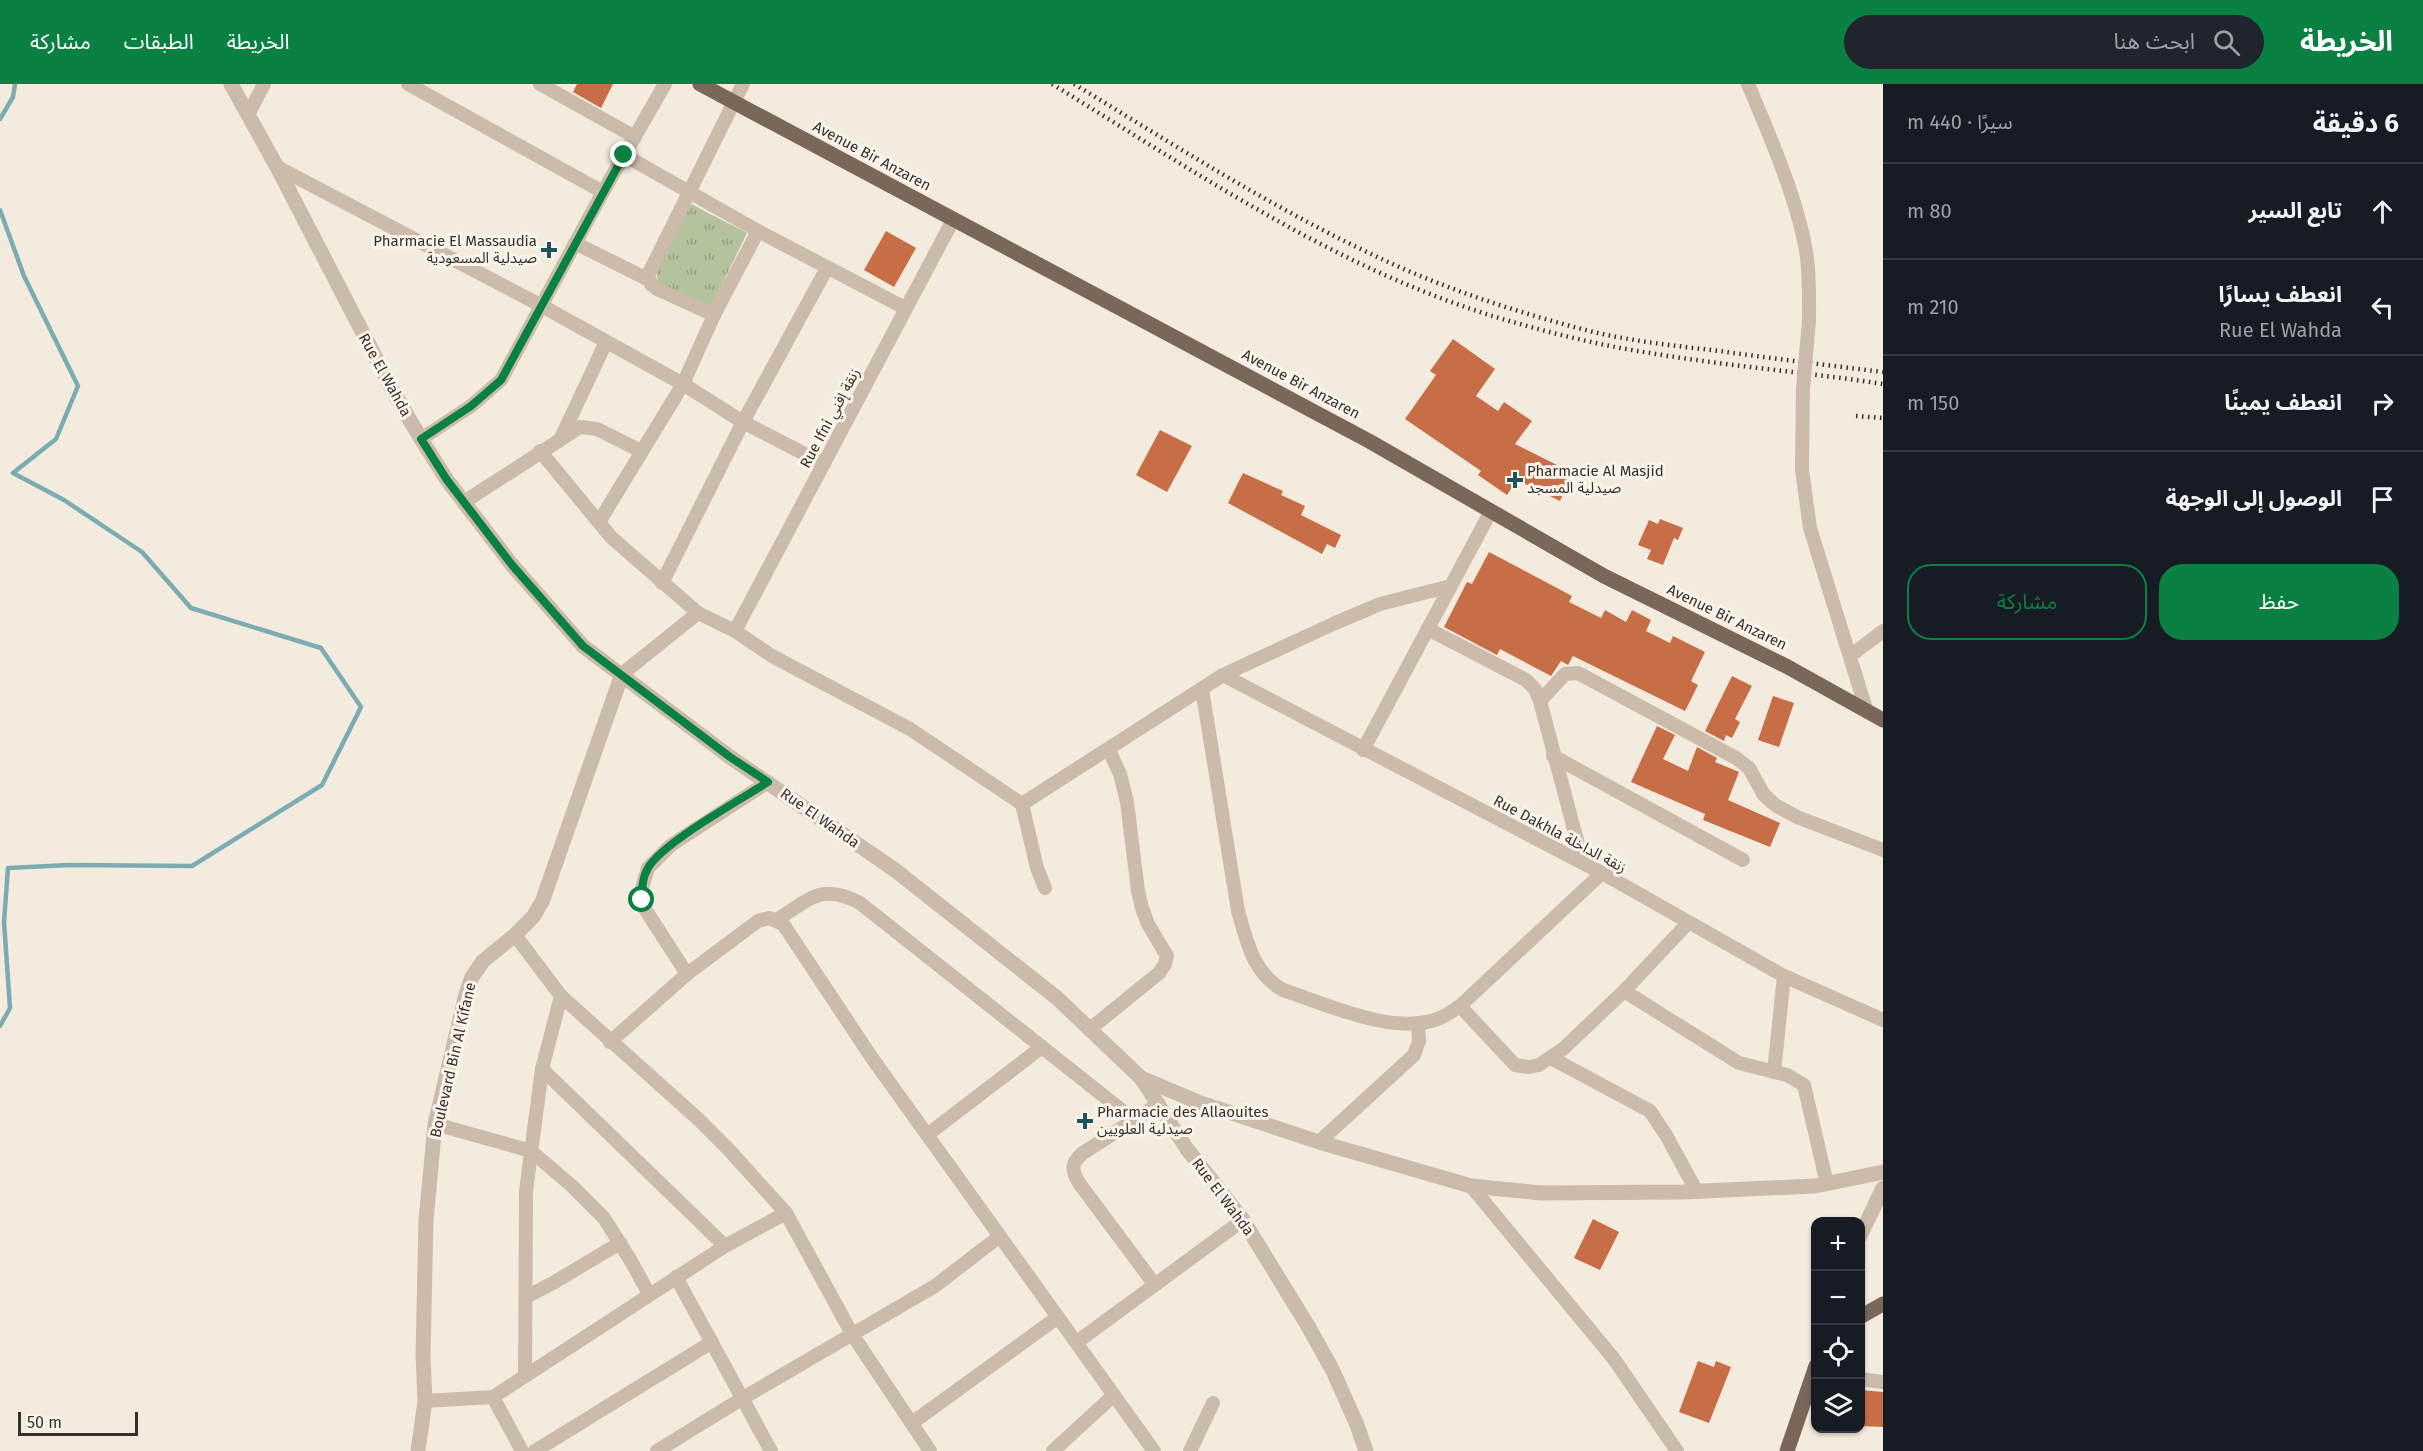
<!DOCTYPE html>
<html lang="ar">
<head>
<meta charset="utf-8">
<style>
  body { margin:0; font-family:"Fira Sans","Noto Sans Arabic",sans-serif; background:#20242c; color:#f1f3f6; direction:rtl }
  .controls { position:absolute; right:18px; bottom:18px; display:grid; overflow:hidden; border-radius:12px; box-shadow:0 2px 4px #0004 }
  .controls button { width:54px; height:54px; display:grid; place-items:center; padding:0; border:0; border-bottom:2px solid #363941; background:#171b24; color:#f1f3f6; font:30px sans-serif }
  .scale { position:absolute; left:18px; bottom:15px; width:120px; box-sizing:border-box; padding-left:6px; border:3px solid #392f29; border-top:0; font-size:16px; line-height:21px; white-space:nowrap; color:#392f29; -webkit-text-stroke:4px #fbf4eb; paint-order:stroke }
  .stop { position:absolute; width:18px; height:18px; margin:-14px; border:4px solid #0b8043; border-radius:50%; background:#fff }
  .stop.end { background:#0b8043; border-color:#fff; box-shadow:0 2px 6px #0008 }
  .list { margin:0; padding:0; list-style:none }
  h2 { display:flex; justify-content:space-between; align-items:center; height:78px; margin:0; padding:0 24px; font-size:26px }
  h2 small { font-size:20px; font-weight:400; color:#9ea1a6 }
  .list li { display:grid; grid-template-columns:39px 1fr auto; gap:18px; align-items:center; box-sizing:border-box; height:96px; padding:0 24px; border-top:2px solid #363941 }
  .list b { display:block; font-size:22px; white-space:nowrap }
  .list p { margin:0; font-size:20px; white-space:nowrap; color:#9ea1a6 }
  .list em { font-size:20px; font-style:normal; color:#9ea1a6 }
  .actions { display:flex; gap:12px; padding:18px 24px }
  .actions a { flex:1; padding:14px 0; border:2px solid #0b8043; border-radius:24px; text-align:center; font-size:21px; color:#0b8043 }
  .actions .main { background:#0b8043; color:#fff }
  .icon { flex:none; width:33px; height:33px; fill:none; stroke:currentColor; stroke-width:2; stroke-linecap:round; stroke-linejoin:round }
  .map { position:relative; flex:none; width:1883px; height:1367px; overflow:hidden; direction:ltr }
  header { display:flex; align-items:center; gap:36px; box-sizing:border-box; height:84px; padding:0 30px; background:#0b8043; color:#fff }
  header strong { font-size:28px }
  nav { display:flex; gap:33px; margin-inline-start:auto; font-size:21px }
  .search { width:420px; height:54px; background:#20242c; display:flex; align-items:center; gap:15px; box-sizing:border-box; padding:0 21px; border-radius:33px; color:#9ea1a6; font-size:22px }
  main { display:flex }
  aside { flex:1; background:#171b24 }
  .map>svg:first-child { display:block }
  .grass { fill:url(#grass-tufts) }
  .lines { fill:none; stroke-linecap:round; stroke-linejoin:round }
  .stream { stroke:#7cacb1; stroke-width:4.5 }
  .building { fill:#c86e47 }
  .minor { stroke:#cba; stroke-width:14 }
  .tertiary { stroke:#cba; stroke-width:15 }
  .primary { stroke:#7b675a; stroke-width:15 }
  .rail { stroke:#392f29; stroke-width:4.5; stroke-dasharray:1.5 4.5; stroke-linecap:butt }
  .minor-bridge { stroke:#cba; stroke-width:14 }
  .route { stroke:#0b8043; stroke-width:8 }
  .poi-dot { fill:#1e555c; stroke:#fbf4eb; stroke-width:2 }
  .labels { text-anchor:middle; stroke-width:6; stroke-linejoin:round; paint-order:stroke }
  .street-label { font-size:15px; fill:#392f29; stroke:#fbf4eb }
  .poi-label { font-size:15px; fill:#392f29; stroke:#fbf4eb; text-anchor:start }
</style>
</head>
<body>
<header>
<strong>الخريطة</strong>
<div class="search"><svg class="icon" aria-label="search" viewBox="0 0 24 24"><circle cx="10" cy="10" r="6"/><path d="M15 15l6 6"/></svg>ابحث هنا</div>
<nav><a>الخريطة</a><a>الطبقات</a><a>مشاركة</a></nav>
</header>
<main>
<aside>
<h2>6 دقيقة<small>سيرًا · 440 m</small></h2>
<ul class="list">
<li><svg class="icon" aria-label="ahead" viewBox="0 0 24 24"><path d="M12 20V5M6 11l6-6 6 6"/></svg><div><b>تابع السير</b></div><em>80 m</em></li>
<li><svg class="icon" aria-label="left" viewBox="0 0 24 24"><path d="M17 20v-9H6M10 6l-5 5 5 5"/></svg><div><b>انعطف يسارًا</b><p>Rue El Wahda</p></div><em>210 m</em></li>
<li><svg class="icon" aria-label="right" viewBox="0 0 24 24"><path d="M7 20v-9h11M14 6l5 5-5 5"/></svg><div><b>انعطف يمينًا</b></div><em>150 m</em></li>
<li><svg class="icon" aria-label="arrive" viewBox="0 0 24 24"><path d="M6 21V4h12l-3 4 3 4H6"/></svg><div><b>الوصول إلى الوجهة</b></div></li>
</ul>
<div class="actions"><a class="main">حفظ</a><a>مشاركة</a></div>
</aside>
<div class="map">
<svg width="1883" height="1367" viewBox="0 0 1883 1367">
  <defs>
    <pattern id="grass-tufts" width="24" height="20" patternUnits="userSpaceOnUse" patternTransform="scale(1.5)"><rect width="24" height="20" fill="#b4c39e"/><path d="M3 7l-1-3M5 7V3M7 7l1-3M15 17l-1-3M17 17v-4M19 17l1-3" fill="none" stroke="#939f81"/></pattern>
  </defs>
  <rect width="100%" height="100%" fill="#f3ebde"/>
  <path class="grass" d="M 691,120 L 747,149 L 711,223 L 658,199 L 656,186 Z"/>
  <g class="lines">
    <g class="stream">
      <path d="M 0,35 L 13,13 L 15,0"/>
      <path d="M 0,126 L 24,192 L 78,302 L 56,355 L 13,389 L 64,416 L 142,468 L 191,524 L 321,564 L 361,623 L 322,701 L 192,782 L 69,781 L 8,784 L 4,838 L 10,924 L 0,942"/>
    </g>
  </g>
  <g class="building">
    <path d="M 577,0 L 613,0 L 601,24 L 573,8 Z"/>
    <path d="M 886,147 L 916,164 L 894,203 L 864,186 Z"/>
    <path d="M 1453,255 L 1495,285 L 1476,312 L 1498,327 L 1504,318 L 1532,337 L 1515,360 L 1573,389 L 1560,417 L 1517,396 L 1507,411 L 1478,391 L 1481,387 L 1405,335 L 1436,291 L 1430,287 Z"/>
    <path d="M 1160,346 L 1192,362 L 1167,408 L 1136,391 Z"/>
    <path d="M 1243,389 L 1283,407 L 1281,411 L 1305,422 L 1301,431 L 1341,451 L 1335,464 L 1327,460 L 1322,470 L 1228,419 Z"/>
    <path d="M 1660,435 L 1683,444 L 1678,456 L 1674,454 L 1663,481 L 1647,475 L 1651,466 L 1638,461 L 1649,436 L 1658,440 Z"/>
    <path d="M 1489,468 L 1572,512 L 1569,518 L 1601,534 L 1605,526 L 1626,538 L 1632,526 L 1651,536 L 1646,547 L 1670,559 L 1673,552 L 1705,568 L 1691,597 L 1698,601 L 1685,627 L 1573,572 L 1568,581 L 1561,577 L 1551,592 L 1500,565 L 1497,571 L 1444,543 L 1467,498 L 1472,500 Z"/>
    <path d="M 1732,592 L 1752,602 L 1735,635 L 1740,638 L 1732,654 L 1726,651 L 1724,657 L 1705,647 Z"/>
    <path d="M 1773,612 L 1794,619 L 1779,663 L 1758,656 Z"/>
    <path d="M 1657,642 L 1675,651 L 1663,675 L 1688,687 L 1697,663 L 1717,674 L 1715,678 L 1739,688 L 1728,716 L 1780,739 L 1770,763 L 1703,736 L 1705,730 L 1631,698 Z"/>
    <path d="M 1593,1135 L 1619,1148 L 1600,1186 L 1574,1174 Z"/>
    <path d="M 1698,1277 L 1714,1283 L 1716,1277 L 1731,1283 L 1709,1339 L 1679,1328 Z"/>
    <path d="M 1860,1306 L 1883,1308 L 1883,1343 L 1860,1342 Z"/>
  </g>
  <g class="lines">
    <g class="minor">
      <path d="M 408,0 L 603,108"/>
      <path d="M 540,0 L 635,53"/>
      <path d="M 1748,0 C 1769,50 1797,114 1806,167 C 1810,190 1809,213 1809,237"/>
      <path d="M 248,31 L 264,0"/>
      <path d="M 624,71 L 758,147 L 905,224"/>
      <path d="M 277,83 L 542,222 L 683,300 L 743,338 L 824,380"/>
      <path d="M 577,160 L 649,196"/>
      <path d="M 714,231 L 657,205 L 651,200 L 648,191 L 743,0"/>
      <path d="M 1803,304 L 1802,386 L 1810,444 L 1867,628"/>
      <path d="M 561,354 L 606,258"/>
      <path d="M 421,355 L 471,322 L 501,296 L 603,108 L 665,0"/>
      <path d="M 540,367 L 611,453 L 698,529 L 735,547 L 772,572 L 910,645 L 1022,720 L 1037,784 L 1045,804"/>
      <path d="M 464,418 L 580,343 L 597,345 L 641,367"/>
      <path d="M 599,438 L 683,300 L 714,231 L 758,147"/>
      <path d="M 662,499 L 743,338 L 827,184"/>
      <path d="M 1428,545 L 1526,596 L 1535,605 L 1540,617 L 1583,779"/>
      <path d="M 735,547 L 953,136"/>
      <path d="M 1850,572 L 1883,547"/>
      <path d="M 622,590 L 698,529"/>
      <path d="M 1223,591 L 1602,789 L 1784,892 L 1883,936"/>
      <path d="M 1202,605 L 1238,827 C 1247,858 1253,889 1283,906 C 1326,920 1396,953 1440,934 C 1447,931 1454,926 1460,922 L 1602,789"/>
      <path d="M 1540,617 L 1565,590 L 1578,589 L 1736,674 L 1749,684 L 1764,711 L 1775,721 L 1797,733 L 1883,766"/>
      <path d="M 1363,666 L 1491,427"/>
      <path d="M 1553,672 L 1743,776"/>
      <path d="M 1022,720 L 1223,591 L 1333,540 L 1380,520 L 1451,502"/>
      <path d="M 776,836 C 810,816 821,798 860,819 L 1134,1036"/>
      <path d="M 515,851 L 561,912 L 697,1034 L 730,1067 L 786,1129 L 852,1250 L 930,1367"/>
      <path d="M 687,890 L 645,825 L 642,804 L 648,784 L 671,761 L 768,698"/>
      <path d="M 1624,907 L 1739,979 L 1787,991 L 1804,1001 L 1827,1100"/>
      <path d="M 1460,922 L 1515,981 L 1529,983 L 1539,981 L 1563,965 L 1624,907 L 1688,839"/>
      <path d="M 1090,945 L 1159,889 L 1165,880 L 1167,872 L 1148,840 L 1142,824 L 1138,807 L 1127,718 L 1120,690 L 1109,666"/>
      <path d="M 610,958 L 687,890 L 758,837 L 769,834 L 783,840 L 872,974 L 1154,1367"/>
      <path d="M 1551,974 L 1650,1027 L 1666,1051 L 1697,1108"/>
      <path d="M 542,985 L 725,1162"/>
      <path d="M 1774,988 L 1784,892"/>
      <path d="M 435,1040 L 531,1067 L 572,1102 L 604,1134 L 631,1177 L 649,1210"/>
      <path d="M 927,1051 L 1042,963"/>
      <path d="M 1319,1058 L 1414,971 L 1419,957 L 1418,939"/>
      <path d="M 1471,1102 L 1614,1275 L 1677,1367"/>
      <path d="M 676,1193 L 771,1367"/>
      <path d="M 1155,1201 L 1079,1099 C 1071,1086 1071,1079 1083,1069 L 1159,1020"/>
      <path d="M 526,1213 L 553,1199 L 620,1159"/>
      <path d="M 1077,1258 L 1243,1136"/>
      <path d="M 525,1291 L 526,1107 L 542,985 L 561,912"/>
      <path d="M 1860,1295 L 1883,1298"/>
      <path d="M 493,1313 L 522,1367"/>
      <path d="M 425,1317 L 493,1313 L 725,1162 L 786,1129"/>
      <path d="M 912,1339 L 1058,1233"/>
      <path d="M 535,1367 L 712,1258"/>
      <path d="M 657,1367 L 743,1314 L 935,1202 L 1000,1152"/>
      <path d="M 1053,1367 L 1114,1311"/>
      <path d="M 1190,1367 L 1213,1319"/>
    </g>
    <g class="tertiary">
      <path d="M 231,0 L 277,83 L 394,309 L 421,355 L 447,396 L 512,481 L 583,562 L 730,673 L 895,786 L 1057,914 L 1141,994 L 1187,1065 L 1243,1136 L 1308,1242 L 1333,1287 L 1357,1341 L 1366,1367"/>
      <path d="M 1141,994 L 1198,1018 L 1319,1058 L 1471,1102 L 1541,1109 L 1683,1108 L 1815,1102 L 1883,1088"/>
      <path d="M 1860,1152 L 1883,1104"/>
      <path d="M 418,1367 L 425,1317 L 423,1272 L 426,1136 L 435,1040 L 466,910 L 472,893 L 483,877 L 515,851 L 533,833 L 542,818 L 622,590"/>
    </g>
    <g class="primary">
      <path d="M 700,0 L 1369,357 L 1604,492 L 1786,582 L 1883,636"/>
      <path d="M 1860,1233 L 1883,1220"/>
      <path d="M 1787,1367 L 1816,1282"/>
    </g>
    <g class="rail">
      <path d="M 1052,0 C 1199,90 1345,191 1513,238 C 1558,251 1604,262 1650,269 C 1727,282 1805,288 1883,300"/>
      <path d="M 1074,0 C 1171,59 1266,120 1369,169 C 1435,201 1506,225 1578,244 C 1622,256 1667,261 1712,266 C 1769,274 1826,281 1883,288"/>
      <path d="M 1856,332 L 1883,334"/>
    </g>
    <path class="minor-bridge" d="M 1803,304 L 1809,237"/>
  </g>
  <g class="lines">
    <path class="route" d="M 624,71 L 501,296 L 471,322 L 421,355 L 447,396 L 512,481 L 583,562 L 730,673 L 768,698 C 740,716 662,759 648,784 C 642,794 642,805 642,816"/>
  </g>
  <g class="poi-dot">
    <path d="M546 157h6v6h6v6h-6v6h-6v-6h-6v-6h6z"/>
    <path d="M1512 387h6v6h6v6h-6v6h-6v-6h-6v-6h6z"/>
    <path d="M1082 1028h6v6h6v6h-6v6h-6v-6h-6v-6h6z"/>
  </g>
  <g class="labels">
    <g class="street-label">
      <text transform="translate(872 72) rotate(28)" y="5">Avenue Bir Anzaren</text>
      <text transform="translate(385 291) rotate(61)" y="5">Rue El Wahda</text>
      <text transform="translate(1301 300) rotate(28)" y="5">Avenue Bir Anzaren</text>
      <text transform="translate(830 334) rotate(-62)" y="5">Rue Ifni زنقة إفني</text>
      <text transform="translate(1727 533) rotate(26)" y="5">Avenue Bir Anzaren</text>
      <text transform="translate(820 734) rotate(35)" y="5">Rue El Wahda</text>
      <text transform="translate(1560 750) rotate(28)" y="5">Rue Dakhla زنقة الداخلة</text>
      <text transform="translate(453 976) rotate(-77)" y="5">Boulevard Bin Al Kifane</text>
      <text transform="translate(1223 1113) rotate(53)" y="5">Rue El Wahda</text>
    </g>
    <g class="poi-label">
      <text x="537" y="162" text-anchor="end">Pharmacie El Massaudia<tspan x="537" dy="17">صيدلية المسعودية</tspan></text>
      <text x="1527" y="392">Pharmacie Al Masjid<tspan x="1527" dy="17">صيدلية المسجد</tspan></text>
      <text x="1097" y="1033">Pharmacie des Allaouites<tspan x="1097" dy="17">صيدلية العلويين</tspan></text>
    </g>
  </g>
</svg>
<div class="controls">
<button>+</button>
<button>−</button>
<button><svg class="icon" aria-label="locate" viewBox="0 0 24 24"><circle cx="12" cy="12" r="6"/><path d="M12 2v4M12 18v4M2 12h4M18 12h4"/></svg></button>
<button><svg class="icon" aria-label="layers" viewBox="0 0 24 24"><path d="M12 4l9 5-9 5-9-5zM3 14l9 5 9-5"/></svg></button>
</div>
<div class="scale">50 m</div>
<div class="stop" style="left:642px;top:816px"></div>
<div class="stop end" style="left:624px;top:71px"></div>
</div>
</main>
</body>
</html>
